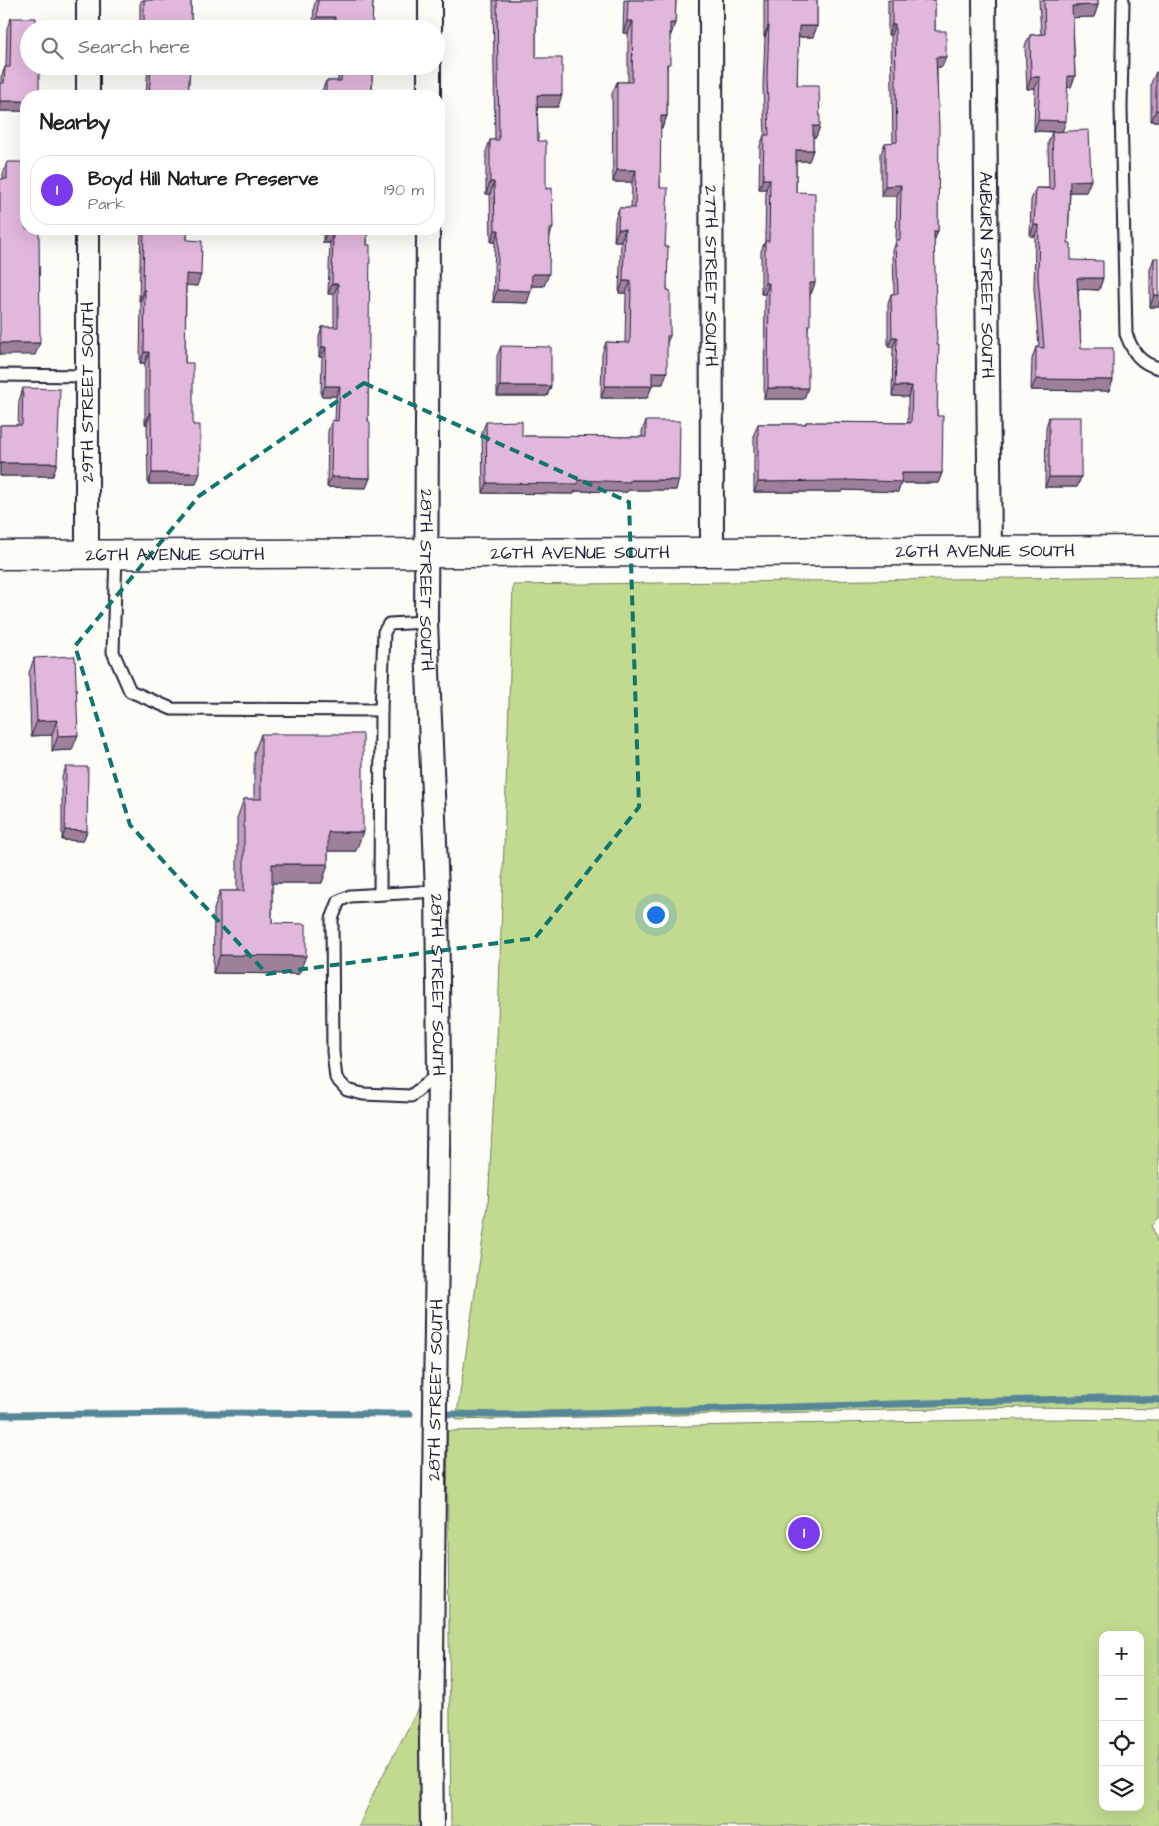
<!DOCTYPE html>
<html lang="en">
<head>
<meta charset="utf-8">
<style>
  body { margin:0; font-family:"Architects Daughter",sans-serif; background:#f6f6f6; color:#202124 }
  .controls { position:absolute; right:15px; bottom:15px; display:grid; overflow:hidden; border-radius:10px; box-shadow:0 5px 20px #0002 }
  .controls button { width:45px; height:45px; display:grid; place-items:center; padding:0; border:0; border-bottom:1px solid #e0e0e0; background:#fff; color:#202124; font:25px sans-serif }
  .you { position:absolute; left:655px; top:914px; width:18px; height:18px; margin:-12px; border:4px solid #fff; border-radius:50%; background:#1a73e8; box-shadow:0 0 0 8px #1a73e833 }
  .badge { display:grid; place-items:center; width:32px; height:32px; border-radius:50%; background:#7c3aed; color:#fff; font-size:16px; font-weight:700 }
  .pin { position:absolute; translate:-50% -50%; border:2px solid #fff; box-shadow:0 1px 5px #0006 }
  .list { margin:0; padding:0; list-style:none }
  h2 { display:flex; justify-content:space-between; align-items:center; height:65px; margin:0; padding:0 20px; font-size:21px }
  h2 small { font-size:16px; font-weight:400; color:#757577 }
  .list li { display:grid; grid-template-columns:32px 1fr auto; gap:15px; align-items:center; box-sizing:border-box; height:70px; margin:0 10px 10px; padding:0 10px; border:1px solid #e0e0e0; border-radius:20px }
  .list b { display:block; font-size:19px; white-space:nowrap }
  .list p { margin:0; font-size:16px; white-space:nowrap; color:#757577 }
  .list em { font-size:16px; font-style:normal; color:#757577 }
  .icon { flex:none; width:28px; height:28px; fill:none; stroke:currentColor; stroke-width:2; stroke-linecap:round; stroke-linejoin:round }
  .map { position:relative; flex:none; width:1159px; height:1826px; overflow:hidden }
  .search { position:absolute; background:#fff; box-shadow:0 5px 20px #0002; left:20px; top:20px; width:425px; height:55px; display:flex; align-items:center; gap:12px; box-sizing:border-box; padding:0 18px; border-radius:28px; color:#757577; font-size:19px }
  .panel { position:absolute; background:#fff; box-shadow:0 5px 20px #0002; left:20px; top:90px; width:425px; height:145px; border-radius:20px }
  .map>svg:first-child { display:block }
  .green { fill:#c1da90; stroke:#727e66; fill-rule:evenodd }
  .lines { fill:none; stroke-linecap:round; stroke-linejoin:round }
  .stream { stroke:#578799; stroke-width:7 }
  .lane-casing { stroke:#22223b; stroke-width:15 }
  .street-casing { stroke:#22223b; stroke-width:26 }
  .secondary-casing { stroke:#22223b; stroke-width:31 }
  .lane { stroke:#fdfcf7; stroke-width:11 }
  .street { stroke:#fdfcf7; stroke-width:22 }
  .secondary { stroke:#fdfcf7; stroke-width:28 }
  .wall { fill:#c29dbd; stroke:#22223b }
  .shaded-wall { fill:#9e809a; stroke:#22223b }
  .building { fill:#e2b7dc; stroke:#22223b }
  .marked { fill:none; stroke:#0f766e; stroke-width:4; stroke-dasharray:10 6; stroke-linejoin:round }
  .labels { text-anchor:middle; stroke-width:5; stroke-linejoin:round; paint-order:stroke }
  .street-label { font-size:18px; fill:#22223b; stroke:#fdfcf7 }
</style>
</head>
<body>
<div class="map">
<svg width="1159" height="1826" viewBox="0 0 1159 1826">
  <rect width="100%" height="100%" fill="#fdfcf7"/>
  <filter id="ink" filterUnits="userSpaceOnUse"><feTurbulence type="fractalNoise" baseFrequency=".02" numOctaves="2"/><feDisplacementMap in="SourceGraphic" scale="10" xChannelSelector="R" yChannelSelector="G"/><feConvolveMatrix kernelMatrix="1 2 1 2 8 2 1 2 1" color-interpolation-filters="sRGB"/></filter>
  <g filter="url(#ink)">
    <g class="green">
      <path d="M 1159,576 L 1159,1219 L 1152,1226 L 1159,1248 L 1159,1409 L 1029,1407 L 456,1420 L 488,1205 L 498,1018 L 513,585 Z"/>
      <path d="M 1029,1419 L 1159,1420 L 1159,1826 L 451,1826 L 447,1431 ZM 1103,1635 L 1140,1635 L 1140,1807 L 1103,1807 Z"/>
      <path d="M 419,1708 L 420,1826 L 359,1826 L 377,1786 Z"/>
    </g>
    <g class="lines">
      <g class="stream">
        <path d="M 448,1414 L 512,1415 L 1101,1398 L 1159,1400"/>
        <path d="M 0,1415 L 189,1413 L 410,1414"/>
      </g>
      <g class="lane-casing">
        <g id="lane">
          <path d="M 1123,0 L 1121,107 L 1126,334 C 1133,352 1139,363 1159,368"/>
          <path d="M 0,375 L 87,376"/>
          <path d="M 116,554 L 113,652 L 130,691 L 172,709 L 381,710 L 384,632 L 389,624 L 426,622"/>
          <path d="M 437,891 L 350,896 L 339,901 L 332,919 L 333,1052 L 336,1078 L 347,1090 L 363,1094 L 411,1096 L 438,1074"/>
          <path d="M 380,894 L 381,710"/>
        </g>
      </g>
      <g class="street-casing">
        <g id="street">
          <path id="s1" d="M 711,0 L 712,552"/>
          <path id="s2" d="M 984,0 L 990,551"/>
          <path d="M 88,29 L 88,0"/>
          <path d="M 430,29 L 430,0"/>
          <path d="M 88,96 L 88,66"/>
          <path d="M 429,96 L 429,66"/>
          <path id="s3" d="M 428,229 L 426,622 L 437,891 L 439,1072 L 431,1742 L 432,1826"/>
          <path d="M 87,555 L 87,229"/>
        </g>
      </g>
      <g class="secondary-casing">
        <g id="secondary">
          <path id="s4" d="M 0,555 L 1159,550"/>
        </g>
      </g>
      <use href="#lane" class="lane"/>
      <use href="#street" class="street"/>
      <use href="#secondary" class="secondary"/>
    </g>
    <g class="wall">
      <path d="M 142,0 L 191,0 L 191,29 L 140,29 L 140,4 Z"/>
      <path d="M 316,0 L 373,0 L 372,29 L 331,29 L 332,27 L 313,27 L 314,6 Z"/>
      <path d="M 493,0 L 536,0 L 536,58 L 558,107 L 537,107 L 538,141 L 553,228 L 550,235 L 544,286 L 531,286 L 527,303 L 493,302 L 495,242 L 491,242 L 490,194 L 486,194 L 486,152 L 490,140 L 495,140 Z"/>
      <path d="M 624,0 L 676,0 L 675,23 L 670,35 L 667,72 L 667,116 L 662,128 L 660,128 L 660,188 L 665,247 L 667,290 L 670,336 L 667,343 L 663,384 L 652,384 L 652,386 L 647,398 L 601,398 L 602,354 L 606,342 L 625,343 L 626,293 L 619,293 L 621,241 L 614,241 L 615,220 L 619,208 L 631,208 L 632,182 L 613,182 L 612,94 L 617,82 L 628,82 L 628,33 L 623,33 Z"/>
      <path d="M 764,0 L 817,0 L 817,26 L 813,37 L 798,37 L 797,85 L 820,126 L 816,137 L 813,137 L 813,150 L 809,161 L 796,161 L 796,192 L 815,283 L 811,294 L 810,294 L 804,399 L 764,399 L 765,294 L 761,294 L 761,251 L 765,241 L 766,189 L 759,189 L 760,146 L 764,135 L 765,135 L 763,87 L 765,37 L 764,37 Z"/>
      <path d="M 888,0 L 935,0 L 935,31 L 946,57 L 942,67 L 937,67 L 938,231 L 934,241 L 937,416 L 942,473 L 938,483 L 901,483 L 898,492 L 843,490 L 842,492 L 754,492 L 754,434 L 758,424 L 805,424 L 806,422 L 908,423 L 908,397 L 892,396 L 893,347 L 888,347 L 888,304 L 891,294 L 894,294 L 893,251 L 896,241 L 897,196 L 881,196 L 881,153 L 885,143 L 893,143 L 891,35 L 888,35 Z"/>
      <path d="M 1039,0 L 1098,0 L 1098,5 L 1094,17 L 1073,17 L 1075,76 L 1071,87 L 1067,87 L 1062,131 L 1091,180 L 1086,192 L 1070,192 L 1068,243 L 1071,260 L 1103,278 L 1099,290 L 1078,289 L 1081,348 L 1113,380 L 1109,391 L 1031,390 L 1032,359 L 1036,347 L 1039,347 L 1034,289 L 1035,236 L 1030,236 L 1031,200 L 1036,188 L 1049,188 L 1048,143 L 1052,132 L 1034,131 L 1035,88 L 1027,89 L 1025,46 L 1030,35 L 1041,34 Z"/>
      <path d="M 11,18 L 26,111 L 0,111 L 1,77 L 5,67 L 6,67 L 7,28 Z"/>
      <path d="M 148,66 L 190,66 L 188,96 L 146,96 Z"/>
      <path d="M 338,66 L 372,66 L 372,96 L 322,96 L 322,91 L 326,81 L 338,81 Z"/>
      <path d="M 1156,72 L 1159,121 L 1151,121 L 1151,83 Z"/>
      <path d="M 7,162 L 35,355 L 3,179 L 3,174 Z"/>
      <path d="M 141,229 L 187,229 L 187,240 L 197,286 L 186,285 L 185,363 L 193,425 L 200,473 L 196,484 L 148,484 L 147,424 L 145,424 L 145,363 L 140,363 L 141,301 L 139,301 Z"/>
      <path d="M 323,229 L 367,229 L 368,421 L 370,478 L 366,488 L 327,487 L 328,431 L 332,420 L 335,421 L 336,396 L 321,396 L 322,357 L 319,357 L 319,337 L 322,327 L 334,327 L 334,294 L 328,294 L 330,243 L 323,243 Z"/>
      <path d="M 1154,258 L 1159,307 L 1150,307 L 1150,269 Z"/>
      <path d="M 501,346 L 551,386 L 547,396 L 497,396 L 497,356 Z"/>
      <path d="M 23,388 L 53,476 L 0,476 L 0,425 L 18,425 L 19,401 Z"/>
      <path d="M 1049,417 L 1081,477 L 1077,487 L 1045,487 L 1046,427 Z"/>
      <path d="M 646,421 L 676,490 L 628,490 L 627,492 L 575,491 L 574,494 L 483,493 L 482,432 L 486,422 L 522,436 L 642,437 L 642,431 Z"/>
      <path d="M 34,658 L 72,750 L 52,751 L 52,735 L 31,736 L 29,673 Z"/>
      <path d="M 261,734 L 356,851 L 328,851 L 328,864 L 322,883 L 272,883 L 272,923 L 299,974 L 213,973 L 214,909 L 220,891 L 237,891 L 237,818 L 244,799 L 254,799 L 254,753 Z"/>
      <path d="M 66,767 L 87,831 L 83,841 L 62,840 L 62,777 Z"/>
    </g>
    <g class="shaded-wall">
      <path d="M 1098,5 L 1094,17 L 1068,18 L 1072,6 Z"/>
      <path d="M 317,17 L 335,17 L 332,27 L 313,27 Z"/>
      <path d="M 627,21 L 633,21 L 628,33 L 623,33 Z"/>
      <path d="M 670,23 L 675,23 L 671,35 L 666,35 Z"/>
      <path d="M 892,24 L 895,24 L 891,35 L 888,35 Z"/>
      <path d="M 768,26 L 769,26 L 765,37 L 764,37 Z"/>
      <path d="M 799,26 L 817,26 L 813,37 L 795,37 Z"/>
      <path d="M 936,57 L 946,57 L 942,67 L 932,67 Z"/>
      <path d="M 1068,76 L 1075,76 L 1071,87 L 1064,87 Z"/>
      <path d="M 1031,77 L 1040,77 L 1035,88 L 1027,89 Z"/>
      <path d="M 537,95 L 562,95 L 558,107 L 533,107 Z"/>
      <rect x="0" y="101" width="26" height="10"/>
      <path d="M 1156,110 L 1159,110 L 1159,121 L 1151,121 Z"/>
      <path d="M 661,116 L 667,116 L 662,128 L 656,128 Z"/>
      <path d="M 1038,120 L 1066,121 L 1062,132 L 1034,131 Z"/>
      <path d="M 813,126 L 820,126 L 816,137 L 809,137 Z"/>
      <path d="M 796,150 L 813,150 L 809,161 L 792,161 Z"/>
      <path d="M 617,170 L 636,170 L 632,182 L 613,182 Z"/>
      <path d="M 763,179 L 770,179 L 766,189 L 759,189 Z"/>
      <path d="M 1091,180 L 1086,192 L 1066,192 L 1070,181 Z"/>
      <path d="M 490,182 L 494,182 L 490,194 L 486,194 Z"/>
      <path d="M 901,185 L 897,196 L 881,196 L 885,186 Z"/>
      <path d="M 1034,225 L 1039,225 L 1035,236 L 1030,236 Z"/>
      <path d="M 618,229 L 625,229 L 621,241 L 614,241 Z"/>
      <path d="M 495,230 L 499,230 L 495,242 L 491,242 Z"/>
      <path d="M 934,231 L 938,231 L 934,241 Z"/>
      <path d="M 326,233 L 333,233 L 330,243 L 323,243 Z"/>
      <path d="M 186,274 L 201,275 L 197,286 L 182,285 Z"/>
      <path d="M 532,274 L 549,274 L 544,286 L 527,286 Z"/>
      <path d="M 1077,278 L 1103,278 L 1099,290 L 1073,289 Z"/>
      <path d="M 623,281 L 631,281 L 626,293 L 619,293 Z"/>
      <path d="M 765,283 L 769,283 L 765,294 L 761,294 Z"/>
      <path d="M 810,283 L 815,283 L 811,294 L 806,294 Z"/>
      <path d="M 332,284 L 338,284 L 334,294 L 328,294 Z"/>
      <path d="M 143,290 L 145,290 L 141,301 L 139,301 Z"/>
      <path d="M 497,290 L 531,291 L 527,303 L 493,302 Z"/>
      <path d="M 1154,295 L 1159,295 L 1159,307 L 1150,307 Z"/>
      <path d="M 892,337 L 897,337 L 893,347 L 888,347 Z"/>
      <path d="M 0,343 L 40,343 L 35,355 L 0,355 Z"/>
      <path d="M 322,347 L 326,347 L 322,357 L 319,357 Z"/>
      <path d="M 144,352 L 149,352 L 145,363 L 140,363 Z"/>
      <path d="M 652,372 L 667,372 L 663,384 L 647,384 Z"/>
      <path d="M 1036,379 L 1113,380 L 1109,391 L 1031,390 Z"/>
      <path d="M 325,386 L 340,386 L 336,396 L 321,396 Z"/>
      <path d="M 500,386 L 551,386 L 547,396 L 497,396 Z"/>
      <path d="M 605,386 L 652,386 L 647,398 L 601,398 Z"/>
      <path d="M 895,386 L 912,386 L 908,397 L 892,396 Z"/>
      <path d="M 768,388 L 808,388 L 804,399 L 764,399 Z"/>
      <path d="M 149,413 L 151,413 L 147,424 L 145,424 Z"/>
      <path d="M 0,463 L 57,463 L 53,476 L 0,476 Z"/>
      <path d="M 152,473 L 200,473 L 196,484 L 148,484 Z"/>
      <path d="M 902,473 L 942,473 L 938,483 L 901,483 L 898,492 L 843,490 L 842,492 L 754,492 L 758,482 L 846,480 Z"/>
      <path d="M 331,477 L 370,478 L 366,488 L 327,487 Z"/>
      <path d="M 1049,477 L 1081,477 L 1077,487 L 1045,487 Z"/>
      <path d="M 578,480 L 679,480 L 676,490 L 628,490 L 627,492 L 575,491 L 574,494 L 483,493 L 487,483 Z"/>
      <path d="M 57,720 L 52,735 L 31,736 L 37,721 Z"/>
      <path d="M 78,735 L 72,750 L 52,751 L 58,736 Z"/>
      <path d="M 65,830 L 87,831 L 83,841 L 62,840 Z"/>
      <path d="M 328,832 L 363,832 L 356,851 L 322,851 Z"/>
      <path d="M 272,864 L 328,864 L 322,883 L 265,883 Z"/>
      <path d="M 220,955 L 306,956 L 299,974 L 213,973 Z"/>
    </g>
    <g class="building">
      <path d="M 144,0 L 191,0 L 191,29 L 144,28 Z"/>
      <path d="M 318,0 L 373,0 L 372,29 L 335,29 L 335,17 L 317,17 Z"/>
      <path d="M 497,0 L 536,0 L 536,58 L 562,58 L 562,95 L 537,95 L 538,141 L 546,141 L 546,189 L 552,188 L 553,228 L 550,228 L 549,274 L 532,274 L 531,291 L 497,290 L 499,230 L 495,230 L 494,182 L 490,182 L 490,140 L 499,140 Z"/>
      <path d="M 628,0 L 676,0 L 675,23 L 670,23 L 670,64 L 667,64 L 667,116 L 661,116 L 660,188 L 668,188 L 665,247 L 668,247 L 667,290 L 670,290 L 670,336 L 667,336 L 667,372 L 652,372 L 652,386 L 605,386 L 606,342 L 630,343 L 631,281 L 623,281 L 625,229 L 618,229 L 619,208 L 635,208 L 636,170 L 617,170 L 617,82 L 632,82 L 633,21 L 627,21 Z"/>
      <path d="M 768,0 L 817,0 L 817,26 L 799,26 L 797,85 L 819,85 L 820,126 L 813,126 L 813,150 L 796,150 L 796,192 L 815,193 L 815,283 L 810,283 L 810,325 L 808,325 L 808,388 L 768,388 L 769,283 L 765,283 L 765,241 L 769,241 L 770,179 L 763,179 L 764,135 L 769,135 L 767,76 L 769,26 L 768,26 Z"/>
      <path d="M 892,0 L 935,0 L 935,31 L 946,31 L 946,57 L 936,57 L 939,126 L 938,231 L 934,231 L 937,345 L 939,345 L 937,416 L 943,416 L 942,473 L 902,473 L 901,482 L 846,480 L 846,481 L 758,482 L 758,424 L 806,424 L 806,422 L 911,423 L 912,386 L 895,386 L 897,337 L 892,337 L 891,294 L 898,294 L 896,240 L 900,240 L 901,185 L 885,186 L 885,143 L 897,142 L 895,24 L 892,24 Z"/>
      <path d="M 1044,0 L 1098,0 L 1098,5 L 1072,6 L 1075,76 L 1068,76 L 1066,121 L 1038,120 L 1040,77 L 1031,77 L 1030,35 L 1045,34 Z"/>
      <path d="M 11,18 L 36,18 L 36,29 L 29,29 L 29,66 L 39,67 L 39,96 L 26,96 L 26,101 L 0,101 L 0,83 L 4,83 L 5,67 L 10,67 Z"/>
      <path d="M 151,66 L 190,66 L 188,96 L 149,96 Z"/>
      <path d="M 342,66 L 372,66 L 372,96 L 326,96 L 326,81 L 341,81 Z"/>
      <rect x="1156" y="72" width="3" height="38"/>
      <path d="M 1089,130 L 1091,180 L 1070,181 L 1068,243 L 1071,243 L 1071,260 L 1103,261 L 1103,278 L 1077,278 L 1081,348 L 1113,348 L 1113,380 L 1036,379 L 1036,347 L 1044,348 L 1038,277 L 1039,225 L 1034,225 L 1036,188 L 1054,189 L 1052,132 Z"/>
      <path d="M 7,162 L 26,162 L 26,229 L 39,229 L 40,343 L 0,343 L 0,179 L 7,179 Z"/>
      <path d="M 144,229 L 187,229 L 187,240 L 202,241 L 201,275 L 186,274 L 185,363 L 193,363 L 193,425 L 200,425 L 200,473 L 152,473 L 151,413 L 149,413 L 149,352 L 144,352 L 145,290 L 143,290 Z"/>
      <path d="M 327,229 L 367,229 L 367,245 L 370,245 L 368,421 L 370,422 L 370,478 L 331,477 L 332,420 L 338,421 L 340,386 L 325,386 L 326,347 L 322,347 L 322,327 L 338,327 L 338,284 L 332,284 L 333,233 L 326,233 Z"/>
      <rect x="1154" y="258" width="5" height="37"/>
      <path d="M 501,346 L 551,347 L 551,386 L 500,386 Z"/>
      <path d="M 23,388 L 60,389 L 57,463 L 0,463 L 0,425 L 22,425 Z"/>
      <rect x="1049" y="417" width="32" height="60"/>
      <path d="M 522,421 L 522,436 L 646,437 L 646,421 L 680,421 L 679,480 L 630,480 L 630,482 L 578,480 L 578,484 L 487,483 L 486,422 Z"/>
      <path d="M 75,656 L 78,735 L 58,736 L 57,720 L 37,721 L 34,658 Z"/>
      <path d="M 261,734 L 363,734 L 363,832 L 328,832 L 328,864 L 272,864 L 272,923 L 306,924 L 306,956 L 220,955 L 220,891 L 244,891 L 244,799 L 261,799 Z"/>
      <path d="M 66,767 L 88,767 L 87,831 L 65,830 Z"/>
    </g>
  </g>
  <path class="marked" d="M 364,383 L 629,502 L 639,807 L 535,938 L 267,974 L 130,825 L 75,646 L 199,496 Z"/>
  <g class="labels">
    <g class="street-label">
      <text dy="6" stroke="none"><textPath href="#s2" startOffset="275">AUBURN STREET SOUTH</textPath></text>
      <text dy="6" stroke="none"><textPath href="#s1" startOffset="276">27TH STREET SOUTH</textPath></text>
      <text transform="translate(87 392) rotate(-90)" y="6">29TH STREET SOUTH</text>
      <text dy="6" stroke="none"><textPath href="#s4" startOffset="985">26TH AVENUE SOUTH</textPath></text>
      <text dy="6" stroke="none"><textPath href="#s4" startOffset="580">26TH AVENUE SOUTH</textPath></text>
      <text dy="6" stroke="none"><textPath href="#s4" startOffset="175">26TH AVENUE SOUTH</textPath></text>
      <text dy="6" stroke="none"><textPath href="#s3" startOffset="351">28TH STREET SOUTH</textPath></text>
      <text dy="6" stroke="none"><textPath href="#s3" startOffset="756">28TH STREET SOUTH</textPath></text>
      <text transform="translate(435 1390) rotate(-89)" y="6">28TH STREET SOUTH</text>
    </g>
  </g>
</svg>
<div class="controls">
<button>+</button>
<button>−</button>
<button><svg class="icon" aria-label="locate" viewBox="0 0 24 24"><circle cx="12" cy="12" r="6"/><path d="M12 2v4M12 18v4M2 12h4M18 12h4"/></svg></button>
<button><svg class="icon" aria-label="layers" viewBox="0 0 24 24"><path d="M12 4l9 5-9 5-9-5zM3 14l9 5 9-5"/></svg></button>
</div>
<div class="you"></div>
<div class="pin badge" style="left:804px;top:1533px">1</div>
<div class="search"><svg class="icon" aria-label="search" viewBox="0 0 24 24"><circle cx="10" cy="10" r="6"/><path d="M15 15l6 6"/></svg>Search here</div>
<section class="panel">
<h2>Nearby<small></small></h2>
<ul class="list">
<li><span class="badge">1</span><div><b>Boyd Hill Nature Preserve</b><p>Park</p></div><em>190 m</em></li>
</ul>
</section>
</div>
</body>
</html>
